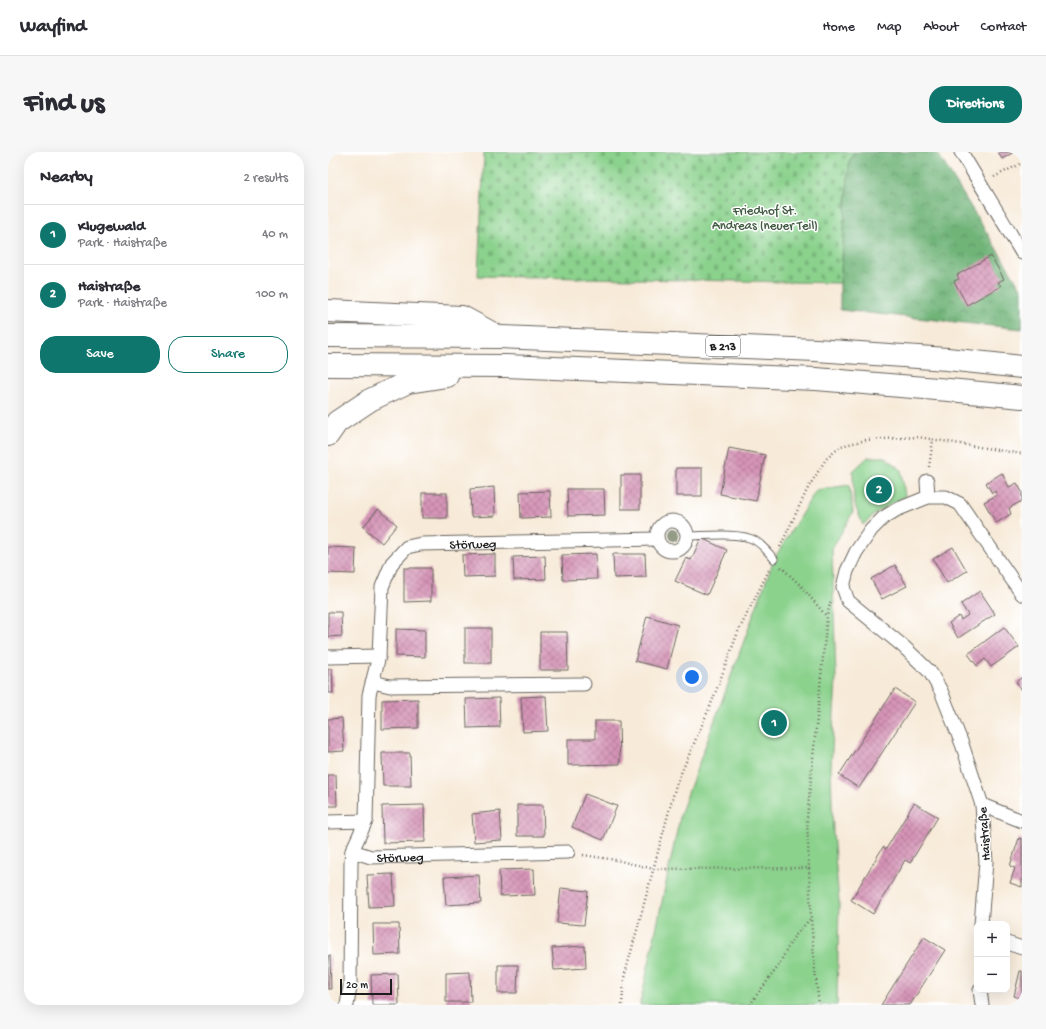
<!DOCTYPE html>
<html lang="en">
<head>
<meta charset="utf-8">
<style>
  body { margin:0; font-family:"Gochi Hand",sans-serif; background:#f7f7f7; color:#2b2b33 }
  .controls { position:absolute; right:12px; bottom:12px; display:grid; overflow:hidden; border-radius:8px; box-shadow:0 4px 16px #0002 }
  .controls button { width:36px; height:36px; display:grid; place-items:center; padding:0; border:0; border-bottom:1px solid #e1e1e2; background:#fff; color:#2b2b33; font:20px sans-serif }
  .scale { position:absolute; left:12px; bottom:10px; width:52px; box-sizing:border-box; padding-left:4px; border:2px solid #1c1c1c; border-top:0; font-size:11px; line-height:14px; white-space:nowrap; color:#1c1c1c; -webkit-text-stroke:3px #fff; paint-order:stroke }
  .you { position:absolute; left:364px; top:525px; width:14px; height:14px; margin:-10px; border:3px solid #fff; border-radius:50%; background:#1a73e8; box-shadow:0 0 0 6px #1a73e833 }
  .badge { display:grid; place-items:center; width:26px; height:26px; border-radius:50%; background:#0f766e; color:#fff; font-size:13px; font-weight:700 }
  .pin { position:absolute; translate:-50% -50%; border:2px solid #fff; box-shadow:0 1px 4px #0006 }
  .list { margin:0; padding:0; list-style:none }
  h2 { display:flex; justify-content:space-between; align-items:center; height:52px; margin:0; padding:0 16px; font-size:17px }
  h2 small { font-size:13px; font-weight:400; color:#7c7c81 }
  .list li { display:grid; grid-template-columns:26px 1fr auto; gap:12px; align-items:center; box-sizing:border-box; height:60px; padding:0 16px; border-top:1px solid #e1e1e2 }
  .list b { display:block; font-size:15px; white-space:nowrap }
  .list p { margin:0; font-size:13px; white-space:nowrap; color:#7c7c81 }
  .list em { font-size:13px; font-style:normal; color:#7c7c81 }
  .actions { display:flex; gap:8px; padding:12px 16px }
  .actions a { flex:1; padding:9px 0; border:1px solid #0f766e; border-radius:16px; text-align:center; font-size:14px; color:#0f766e }
  .actions .main { background:#0f766e; color:#fff }
  .map { position:relative; flex:none; width:694px; height:853px; overflow:hidden; border-radius:16px }
  header { display:flex; align-items:center; gap:24px; box-sizing:border-box; height:56px; padding:0 20px; background:#fff; border-bottom:1px solid #e1e1e2 }
  header strong { font-size:19px }
  nav { display:flex; gap:22px; margin-inline-start:auto; font-size:14px }
  .intro { display:flex; align-items:center; justify-content:space-between; box-sizing:border-box; height:96px; padding:0 24px }
  h1 { margin:0; font-size:28px }
  .button { padding:10px 18px; border-radius:16px; background:#0f766e; color:#fff; font-size:14px; font-weight:700 }
  main { display:flex; gap:24px; padding:0 24px }
  aside { flex:1; background:#fff; border-radius:16px; box-shadow:0 4px 16px #0002 }
  .map>svg:first-child { display:block }
  .green { fill:#8bd28d; stroke:#547754 }
  .forest { fill:url(#forest-crowns); stroke:#46684a }
  .cemetery { fill:url(#cemetery-stones); stroke:#547754 }
  .building { fill:url(#building-cross-hatch) }
  .lines { fill:none; stroke-linecap:round; stroke-linejoin:round }
  .lane-casing { stroke:#69645e; stroke-width:9 }
  .street-casing { stroke:#69645e; stroke-width:15 }
  .highway-casing { stroke:#69645e; stroke-width:24 }
  .path { stroke:#69645e; stroke-width:2.5; stroke-dasharray:1 3; stroke-linecap:butt }
  .lane { stroke:#fff; stroke-width:7 }
  .street { stroke:#fff; stroke-width:13 }
  .highway { stroke:#fff; stroke-width:22 }
  .tree { fill:#949c87 }
  .labels { text-anchor:middle; stroke-width:3; stroke-linejoin:round; paint-order:stroke }
  .shield { fill:#fff; stroke:#606060; stroke-width:1 }
  .shield-label { font-size:12px; font-weight:bold; fill:#1c1c1c }
  .park-label { font-size:13px; fill:#435c44; stroke:#fff }
  .street-label { font-size:13px; fill:#1c1c1c; stroke:#fff }
</style>
</head>
<body>
<header>
<strong>Wayfind</strong>
<nav><a>Home</a><a>Map</a><a>About</a><a>Contact</a></nav>
</header>
<div class="intro"><h1>Find us</h1><a class="button">Directions</a></div>
<main>
<aside>
<h2>Nearby<small>2 results</small></h2>
<ul class="list">
<li><span class="badge">1</span><div><b>Klugewald</b><p>Park · Haistraße</p></div><em>40 m</em></li>
<li><span class="badge">2</span><div><b>Haistraße</b><p>Park · Haistraße</p></div><em>100 m</em></li>
</ul>
<div class="actions"><a class="main">Save</a><a>Share</a></div>
</aside>
<div class="map">
<svg width="694" height="853" viewBox="0 0 694 853">
  <defs>
    <pattern id="forest-crowns" width="20" height="18" patternUnits="userSpaceOnUse"><rect width="20" height="18" fill="#70b478"/><path d="M2 6a3 3 0 1 1 6 0M12 15a3 3 0 1 1 6 0" fill="none" stroke="#5b9262"/></pattern>
    <pattern id="cemetery-stones" width="16" height="16" patternUnits="userSpaceOnUse"><rect width="16" height="16" fill="#8bd28d"/><path d="M2 7V4a2 2 0 0 1 4 0v3zM10 15v-3a2 2 0 0 1 4 0v3z" fill="#77b479"/></pattern>
    <pattern id="building-cross-hatch" width="8" height="8" patternUnits="userSpaceOnUse"><rect width="8" height="8" fill="#d694b7"/><path d="M0 0l8 8M0 8l8-8" fill="none" stroke="#ad7894"/></pattern>
  </defs>
  <rect width="100%" height="100%" fill="#fff"/>
  <filter id="ink" filterUnits="userSpaceOnUse"><feTurbulence type="fractalNoise" baseFrequency=".025" numOctaves="2"/><feDisplacementMap in="SourceGraphic" scale="8" xChannelSelector="R" yChannelSelector="G"/><feConvolveMatrix kernelMatrix="1 2 1 2 8 2 1 2 1" color-interpolation-filters="sRGB"/></filter>
  <filter id="wash" filterUnits="userSpaceOnUse"><feTurbulence type="fractalNoise" baseFrequency=".012" numOctaves="4" result="noise"/><feDisplacementMap in="SourceGraphic" scale="16" xChannelSelector="R" yChannelSelector="G"/><feGaussianBlur stdDeviation="0.9" result="paint"/><feColorMatrix in="noise" values="0 0 0 0 0 0 0 0 0 0 0 0 0 0 0 0 0 1.4 0 .05"/><feComposite in="paint" operator="in"/></filter>
  <g filter="url(#wash)">
    <rect width="100%" height="100%" fill="#f7ead8"/>
    <g class="green">
      <path d="M 540,305 L 557,305 L 573,318 L 577,344 L 548,361 L 535,373 L 526,351 L 525,319 Z"/>
      <path d="M 521,333 L 525,360 L 504,397 L 508,526 L 503,616 L 505,682 L 511,749 L 509,853 L 312,853 L 353,660 L 446,407 L 488,338 Z"/>
    </g>
    <path class="forest" d="M 526,0 L 609,0 L 694,138 L 694,177 L 512,158 L 512,131 L 521,10 Z"/>
    <path class="cemetery" d="M 156,0 L 526,0 L 521,10 L 512,131 L 150,124 Z"/>
    <g id="blocks">
      <g class="building">
        <path d="M 670,0 L 686,0 L 674,7 Z"/>
        <path d="M 663,104 L 676,127 L 670,130 L 673,134 L 639,153 L 626,129 L 631,127 L 629,123 Z"/>
        <path d="M 401,296 L 437,303 L 428,349 L 392,342 Z"/>
        <rect x="348" y="316" width="26" height="28"/>
        <path d="M 674,321 L 681,335 L 689,331 L 694,340 L 694,349 L 681,356 L 683,362 L 668,371 L 656,350 L 669,343 L 667,339 L 664,341 L 658,331 Z"/>
        <rect x="293" y="323" width="19" height="34"/>
        <path d="M 166,335 L 167,364 L 143,365 L 142,337 Z"/>
        <path d="M 239,337 L 276,337 L 277,363 L 240,364 Z"/>
        <path d="M 222,339 L 223,365 L 193,366 L 192,340 Z"/>
        <rect x="94" y="341" width="25" height="25"/>
        <path d="M 50,357 L 69,373 L 54,391 L 35,375 Z"/>
        <path d="M 373,386 L 399,398 L 379,443 L 347,429 L 358,406 L 363,408 Z"/>
        <path d="M 0,395 L 28,396 L 27,422 L 0,421 Z"/>
        <path d="M 625,395 L 639,419 L 619,431 L 605,407 Z"/>
        <path d="M 167,402 L 167,424 L 135,425 L 134,403 Z"/>
        <path d="M 268,402 L 269,427 L 235,428 L 234,403 Z"/>
        <path d="M 285,402 L 317,402 L 318,425 L 286,426 Z"/>
        <path d="M 217,404 L 218,427 L 186,428 L 185,405 Z"/>
        <path d="M 567,413 L 579,434 L 554,447 L 543,427 Z"/>
        <path d="M 76,416 L 103,416 L 103,449 L 76,450 Z"/>
        <path d="M 652,439 L 667,462 L 630,486 L 621,471 L 631,464 L 633,468 L 640,463 L 633,452 Z"/>
        <path d="M 0,460 L 13,460 L 14,484 L 0,485 Z"/>
        <path d="M 319,464 L 350,473 L 339,517 L 307,509 Z"/>
        <path d="M 676,475 L 691,495 L 663,515 L 657,507 L 649,514 L 640,502 Z"/>
        <rect x="137" y="476" width="26" height="35"/>
        <path d="M 68,477 L 97,478 L 97,505 L 68,504 Z"/>
        <path d="M 212,480 L 239,480 L 240,518 L 212,518 Z"/>
        <path d="M 0,517 L 4,517 L 5,541 L 0,541 Z"/>
        <path d="M 694,525 L 694,538 L 688,530 Z"/>
        <path d="M 567,537 L 587,550 L 531,636 L 511,623 Z"/>
        <path d="M 218,544 L 220,579 L 195,580 L 193,545 Z"/>
        <path d="M 171,546 L 172,575 L 139,576 L 138,547 Z"/>
        <path d="M 90,547 L 90,576 L 54,577 L 54,548 Z"/>
        <path d="M 14,566 L 16,599 L 0,600 L 0,567 Z"/>
        <path d="M 267,569 L 291,569 L 292,612 L 240,613 L 240,587 L 267,587 Z"/>
        <path d="M 54,601 L 82,601 L 83,634 L 55,634 Z"/>
        <path d="M 0,623 L 8,623 L 9,654 L 0,654 Z"/>
        <path d="M 257,642 L 289,654 L 275,688 L 244,675 Z"/>
        <path d="M 586,651 L 610,665 L 582,711 L 577,708 L 545,762 L 523,748 L 555,695 L 558,697 Z"/>
        <path d="M 96,653 L 97,690 L 55,691 L 54,654 Z"/>
        <path d="M 189,653 L 215,653 L 216,684 L 189,684 Z"/>
        <path d="M 172,659 L 174,688 L 146,690 L 144,662 Z"/>
        <path d="M 691,686 L 694,687 L 694,735 L 682,731 L 687,716 L 682,714 Z"/>
        <path d="M 206,717 L 207,743 L 172,744 L 171,718 Z"/>
        <path d="M 65,722 L 67,754 L 41,755 L 39,723 Z"/>
        <path d="M 151,723 L 153,751 L 118,753 L 116,725 Z"/>
        <path d="M 233,736 L 260,739 L 256,773 L 229,771 Z"/>
        <path d="M 45,772 L 71,772 L 72,802 L 46,803 Z"/>
        <path d="M 596,785 L 617,798 L 582,853 L 553,853 Z"/>
        <path d="M 257,794 L 258,816 L 226,818 L 224,796 Z"/>
        <path d="M 2,803 L 3,837 L 0,837 L 0,804 Z"/>
        <path d="M 170,813 L 190,813 L 189,841 L 170,841 Z"/>
        <path d="M 692,819 L 694,819 L 694,847 L 686,844 Z"/>
        <path d="M 142,820 L 143,850 L 118,850 L 118,821 Z"/>
        <path d="M 70,822 L 71,853 L 44,853 L 43,823 Z"/>
      </g>
    </g>
  </g>
  <g filter="url(#ink)">
    <use href="#blocks" fill-opacity="0" stroke="#69645e" stroke-width="1"/>
    <g class="lines">
      <g class="lane-casing">
        <path id="lane" d="M 360,384 C 376,384 413,380 426,388 C 434,392 440,400 446,407"/>
      </g>
      <g class="street-casing">
        <g id="street">
          <path d="M 633,0 L 694,101"/>
          <path d="M 599,329 L 600,345"/>
          <circle cx="344" cy="384" r="15"/>
          <path d="M 0,505 L 51,504"/>
          <path d="M 45,530 L 62,534 L 256,532"/>
          <path d="M 654,653 L 694,669"/>
          <path d="M 0,670 L 38,669"/>
          <path id="s1" d="M 24,699 L 43,705 L 240,700"/>
          <path d="M 653,772 L 658,710 L 654,653 L 634,592 L 613,539 L 602,520 L 576,495 L 520,449 L 515,435 L 519,419 L 528,400 L 543,378 L 555,366 L 568,358 L 600,345 L 618,345 L 632,352 L 694,442"/>
          <path d="M 679,791 L 694,796"/>
          <path d="M 652,838 L 654,853"/>
          <path id="s2" d="M 19,853 L 22,835 L 23,710 L 24,699 L 38,669 L 41,543 L 51,504 L 54,435 L 64,411 L 79,395 L 93,392 L 329,387"/>
        </g>
      </g>
      <g class="highway-casing">
        <g id="highway">
          <path d="M 0,159 L 134,165 L 169,184"/>
          <path d="M 0,184 L 172,185 L 488,198 L 619,207 L 694,215"/>
          <path d="M 0,213 L 178,214 L 488,227 L 621,238 L 694,245"/>
          <path d="M 0,283 L 9,270 L 42,248 L 80,230 L 119,224"/>
        </g>
      </g>
      <g class="path">
        <path d="M 666,25 L 694,11"/>
        <path d="M 601,315 L 605,288"/>
        <path d="M 452,395 L 480,336 L 498,307 L 513,294 L 538,288 L 590,285 L 694,302"/>
        <path d="M 453,415 L 473,434 L 499,465"/>
        <path d="M 255,703 L 288,708 L 326,717 L 482,716"/>
        <path d="M 294,853 L 296,826 L 348,633 L 383,552 L 410,480 L 441,418"/>
        <path d="M 422,853 L 428,844 L 449,816 L 465,786 L 483,766"/>
        <path d="M 491,853 L 487,819 L 483,766 L 479,666 L 499,465 L 502,451 L 504,448"/>
      </g>
      <use href="#lane" class="lane"/>
      <use href="#street" class="street"/>
      <use href="#highway" class="highway"/>
    </g>
    <circle class="tree" cx="344" cy="384" r="6"/>
  </g>
  <g class="labels">
    <rect class="shield" x="378" y="184" width="34" height="20" rx="3"/>
    <g class="shield-label">
      <text x="395" y="198">B 213</text>
    </g>
    <g class="park-label">
      <text x="437" y="62">Friedhof St.<tspan x="437" dy="15">Andreas (neuer Teil)</tspan></text>
    </g>
    <g class="street-label">
      <text dy="5" stroke="none"><textPath href="#s2" startOffset="537">Störweg</textPath></text>
      <text transform="translate(655 682) rotate(-94)" y="5">Haistraße</text>
      <text dy="5" stroke="none"><textPath href="#s1" startOffset="49">Störweg</textPath></text>
    </g>
  </g>
</svg>
<div class="controls">
<button>+</button>
<button>−</button>
</div>
<div class="scale">20 m</div>
<div class="you"></div>
<div class="pin badge" style="left:446px;top:571px">1</div>
<div class="pin badge" style="left:551px;top:338px">2</div>
</div>
</main>
</body>
</html>
